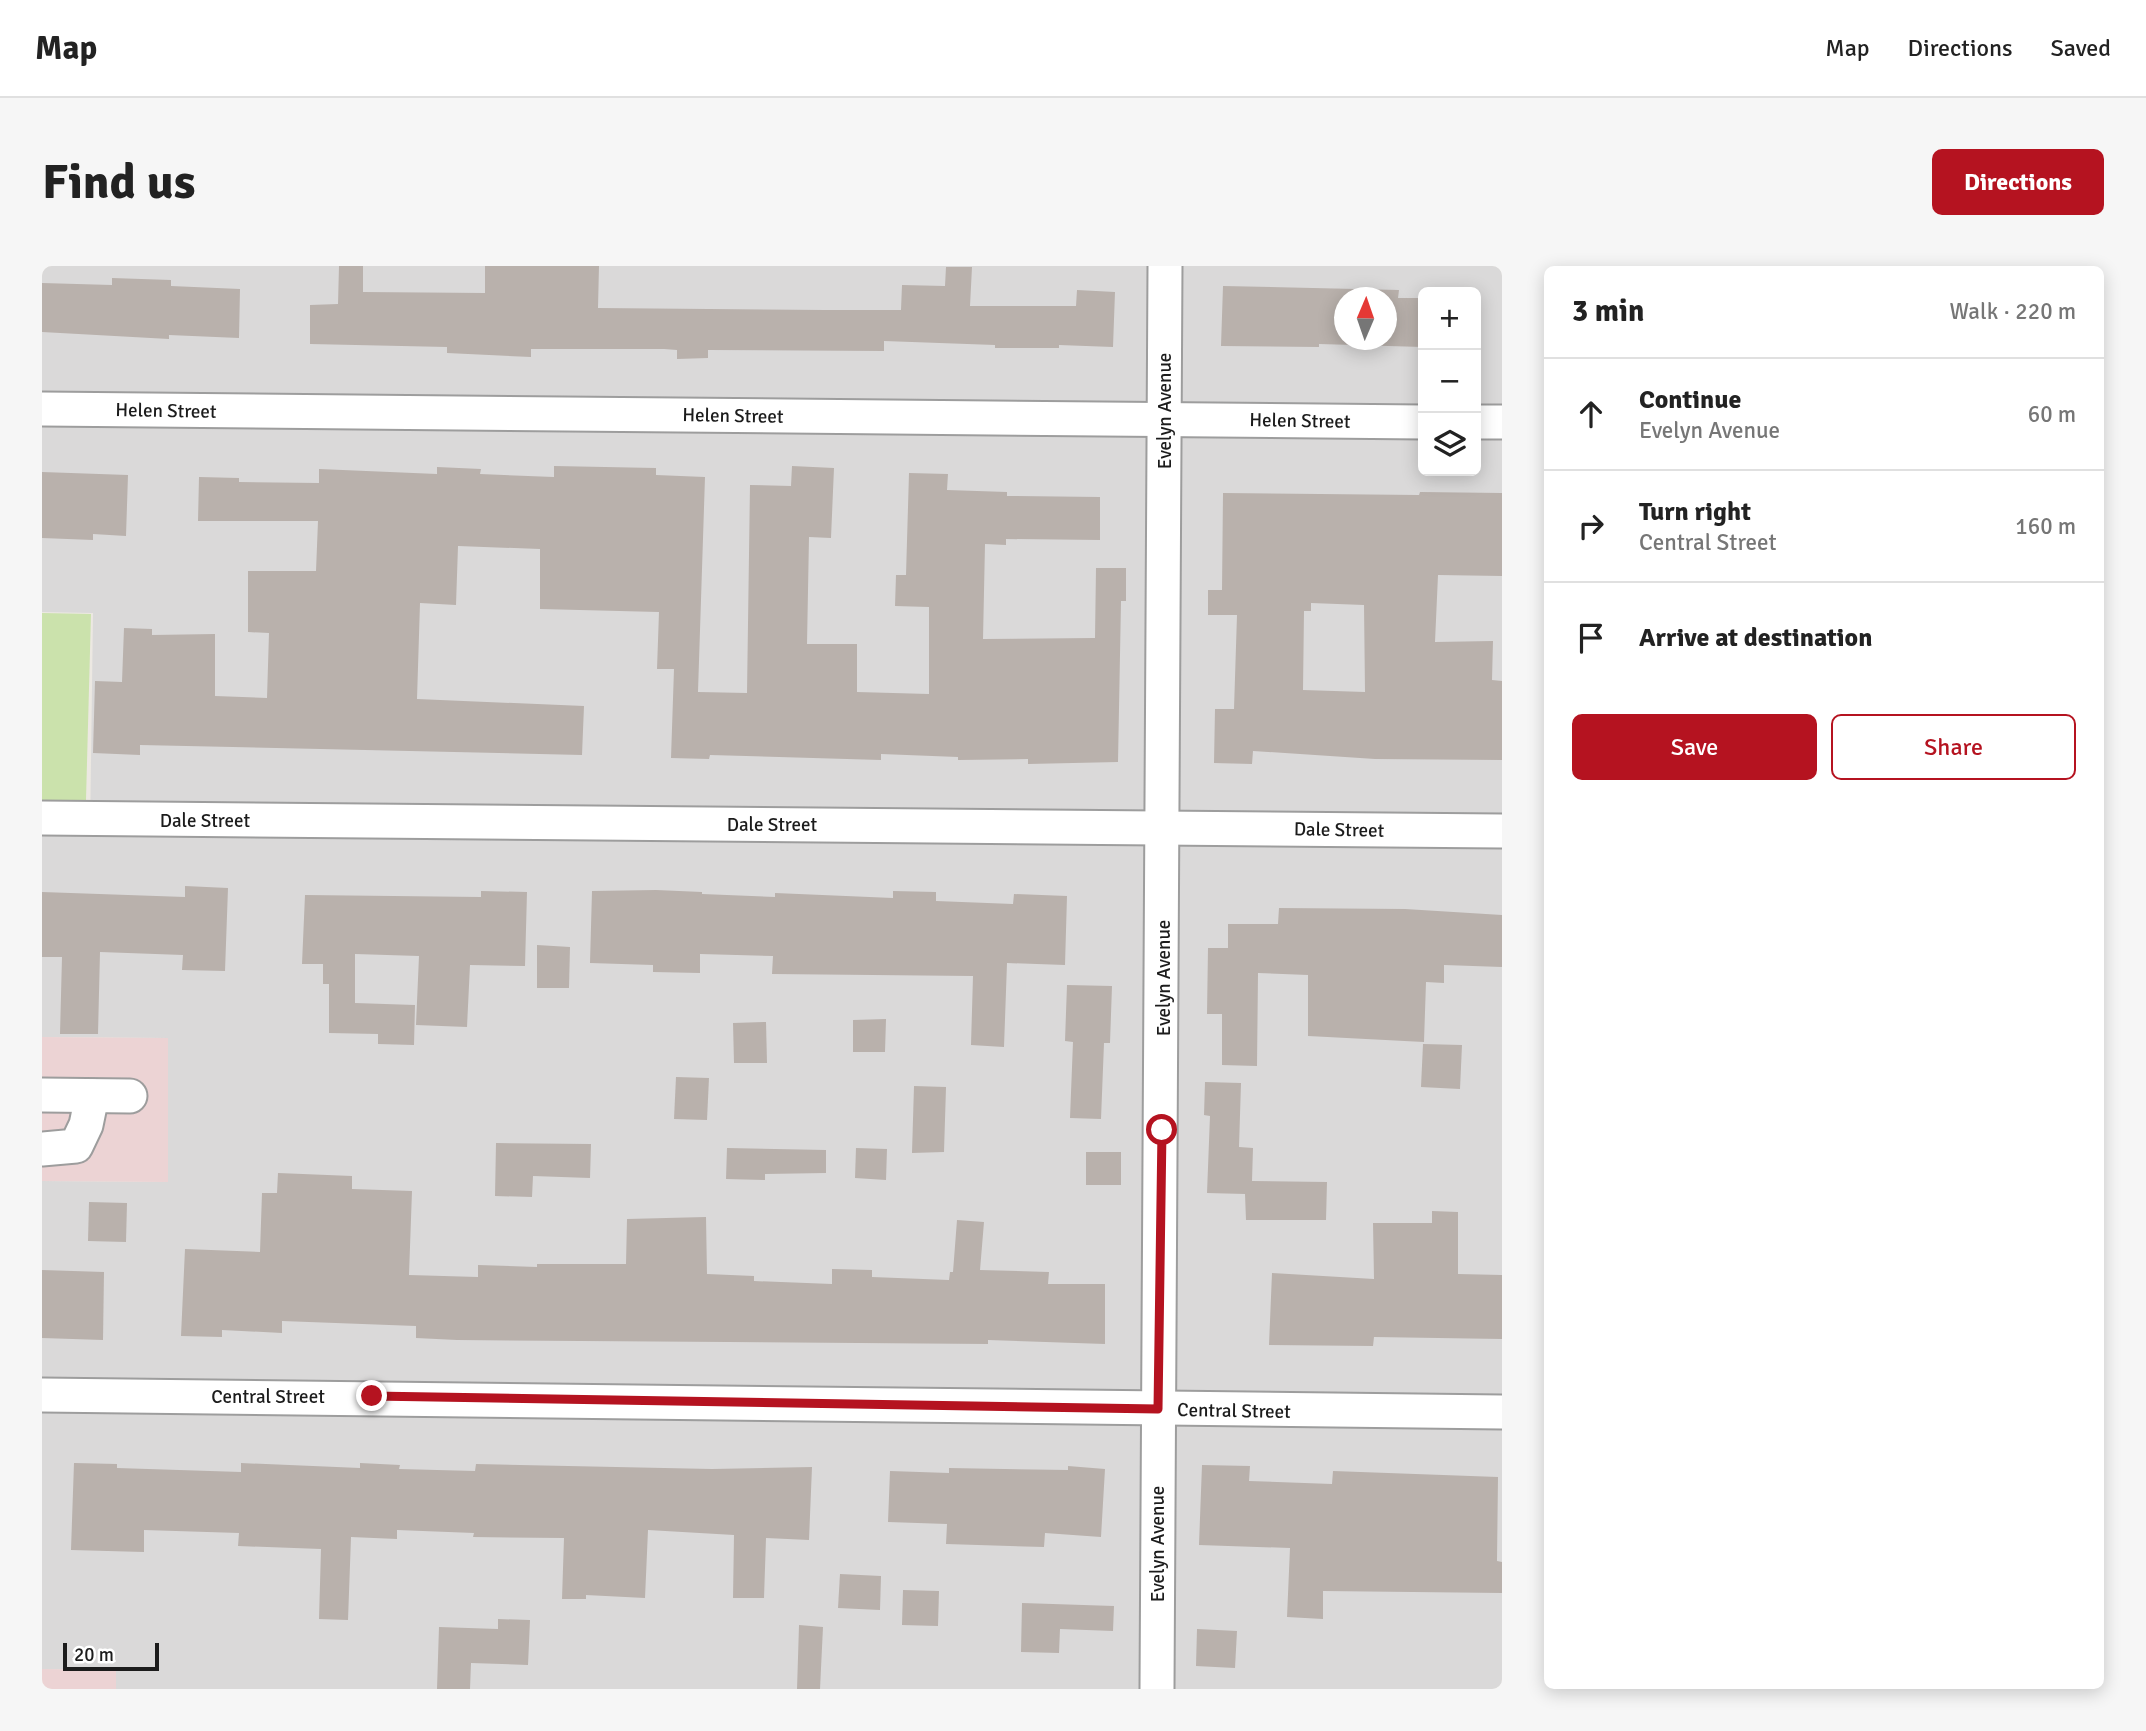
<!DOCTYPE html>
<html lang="en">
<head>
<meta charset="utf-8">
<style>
  body { margin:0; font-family:Signika,sans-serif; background:#f6f6f6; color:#222 }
  .controls { position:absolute; right:21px; top:21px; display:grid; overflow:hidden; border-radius:10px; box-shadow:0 4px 18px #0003 }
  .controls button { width:63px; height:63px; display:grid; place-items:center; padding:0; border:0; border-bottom:2px solid #e0e0e0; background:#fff; color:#222; font:35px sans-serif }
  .compass { position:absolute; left:1292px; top:21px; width:63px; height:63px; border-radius:50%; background:#fff; box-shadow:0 4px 18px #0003; rotate:2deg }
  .scale { position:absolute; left:21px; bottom:18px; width:96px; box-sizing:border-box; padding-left:7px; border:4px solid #1c1c1c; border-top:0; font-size:19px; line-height:24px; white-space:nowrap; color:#1c1c1c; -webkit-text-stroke:5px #fff; paint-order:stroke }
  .stop { position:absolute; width:21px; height:21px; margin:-16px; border:5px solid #b51320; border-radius:50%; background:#fff }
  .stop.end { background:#b51320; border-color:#fff; box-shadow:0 2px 7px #0008 }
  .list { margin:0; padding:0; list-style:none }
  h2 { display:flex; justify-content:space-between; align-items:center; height:91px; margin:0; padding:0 28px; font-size:30px }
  h2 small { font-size:23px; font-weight:400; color:#767676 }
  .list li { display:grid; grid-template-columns:46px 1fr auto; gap:21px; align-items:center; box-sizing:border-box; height:112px; padding:0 28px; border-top:2px solid #e0e0e0 }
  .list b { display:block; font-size:26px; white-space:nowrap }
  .list p { margin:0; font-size:23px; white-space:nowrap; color:#767676 }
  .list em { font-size:23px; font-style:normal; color:#767676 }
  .actions { display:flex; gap:14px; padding:21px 28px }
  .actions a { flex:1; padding:16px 0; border:2px solid #b51320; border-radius:10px; text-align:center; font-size:24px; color:#b51320 }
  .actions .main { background:#b51320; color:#fff }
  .icon { flex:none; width:38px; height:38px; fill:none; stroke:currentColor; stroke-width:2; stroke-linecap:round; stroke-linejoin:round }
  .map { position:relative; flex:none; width:1460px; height:1423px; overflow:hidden; border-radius:10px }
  header { display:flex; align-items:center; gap:42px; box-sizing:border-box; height:98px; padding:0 35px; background:#fff; border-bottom:2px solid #e0e0e0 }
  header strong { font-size:33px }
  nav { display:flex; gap:38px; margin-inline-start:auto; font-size:24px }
  .intro { display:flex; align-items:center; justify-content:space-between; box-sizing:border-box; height:168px; padding:0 42px }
  h1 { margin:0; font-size:49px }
  .button { padding:18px 32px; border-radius:10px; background:#b51320; color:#fff; font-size:24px; font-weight:700 }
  main { display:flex; gap:42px; padding:0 42px }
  aside { flex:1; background:#fff; border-radius:10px; box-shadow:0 4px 18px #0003 }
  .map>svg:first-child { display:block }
  .residential { fill:#dad9d9; fill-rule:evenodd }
  .commercial { fill:#ecd3d4 }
  .grass { fill:#cbe2ac }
  .building { fill:#b9b1ac; fill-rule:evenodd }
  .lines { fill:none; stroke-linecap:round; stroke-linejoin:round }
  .minor-casing { stroke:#9d9d9d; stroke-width:37 }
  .minor { stroke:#fff; stroke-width:33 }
  .route { stroke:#b51320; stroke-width:9 }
  .labels { text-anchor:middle; stroke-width:5; stroke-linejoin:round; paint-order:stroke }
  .street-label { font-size:19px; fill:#1c1c1c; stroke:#fff }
</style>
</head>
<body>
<header>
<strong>Map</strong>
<nav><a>Map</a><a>Directions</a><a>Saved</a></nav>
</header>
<div class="intro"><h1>Find us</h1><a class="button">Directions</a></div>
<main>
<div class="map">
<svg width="1460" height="1423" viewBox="0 0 1460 1423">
  <rect width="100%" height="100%" fill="#ece8e2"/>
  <path class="residential" d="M 0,0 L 1460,0 L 1460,1423 L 74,1423 L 74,1404 L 0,1403 L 0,915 L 126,916 L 126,772 L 0,771 L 0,569 L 48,569 L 51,347 L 0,346 ZM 1381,26 L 1434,26 L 1434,205 L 1381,205 ZM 1302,32 L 1344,32 L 1344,74 L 1302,74 Z"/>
  <g class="commercial">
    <path d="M 0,771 L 126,772 L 126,916 L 0,915 Z"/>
    <path d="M 0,1403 L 74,1404 L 74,1423 L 0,1423 Z"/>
  </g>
  <path class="grass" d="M 0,347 L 49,348 L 44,534 L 0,534 Z"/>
  <g class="building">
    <path d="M 297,0 L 321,0 L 321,26 L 443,27 L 443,0 L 557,0 L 556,42 L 783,44 L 859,44 L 860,19 L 903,20 L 904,1 L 930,1 L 928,40 L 1034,40 L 1035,24 L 1073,26 L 1071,81 L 1017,79 L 1017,82 L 953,82 L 953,79 L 842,75 L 842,85 L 666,84 L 666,92 L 635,93 L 635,84 L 622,83 L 489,83 L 489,91 L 405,87 L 405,81 L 268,78 L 268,39 L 296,38 Z"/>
    <path d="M 70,12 L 129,14 L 129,20 L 198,23 L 197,72 L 127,69 L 127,73 L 0,66 L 0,17 L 70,19 Z"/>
    <path d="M 1181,20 L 1357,24 L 1356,32 L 1381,32 L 1381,81 L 1277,78 L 1277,81 L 1179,80 ZM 1303,32 L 1345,32 L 1345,74 L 1303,74 Z"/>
    <path d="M 512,200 L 614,202 L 614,209 L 663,211 L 656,426 L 705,427 L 708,219 L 749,220 L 750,200 L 792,202 L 789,272 L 767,271 L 765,378 L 815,378 L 815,426 L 887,428 L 887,341 L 853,340 L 854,309 L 864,309 L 867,207 L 906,208 L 905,224 L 965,226 L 965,230 L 1058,231 L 1058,274 L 964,273 L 964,279 L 943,278 L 941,373 L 1053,372 L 1054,302 L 1084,302 L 1084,335 L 1079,335 L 1076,496 L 986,498 L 986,493 L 916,494 L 916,491 L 839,488 L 839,494 L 668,489 L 667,493 L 629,492 L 632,403 L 615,403 L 617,346 L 498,343 L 498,283 L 416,280 L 414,339 L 378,337 L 375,433 L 542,440 L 540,489 L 98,479 L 98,489 L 51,487 L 53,415 L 80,416 L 82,362 L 110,363 L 110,369 L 173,368 L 173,430 L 225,432 L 227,367 L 206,366 L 206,305 L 274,305 L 276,255 L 156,255 L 157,211 L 197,212 L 197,216 L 277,217 L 277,203 L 395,208 L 395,201 L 439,203 L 438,208 L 512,211 Z"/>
    <path d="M 0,206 L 86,209 L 84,270 L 51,268 L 51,274 L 0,272 Z"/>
    <path d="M 1378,226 L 1460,227 L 1460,310 L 1396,309 L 1393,376 L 1451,375 L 1450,414 L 1460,415 L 1460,494 L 1333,493 L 1211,485 L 1210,498 L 1172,497 L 1173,443 L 1192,443 L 1195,349 L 1166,349 L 1166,324 L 1180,324 L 1181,227 L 1377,229 ZM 1269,337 L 1322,339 L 1323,426 L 1261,424 L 1262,345 L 1269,345 Z"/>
    <path d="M 143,620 L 186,622 L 183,705 L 140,704 L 141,689 L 58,686 L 56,768 L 18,768 L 20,691 L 0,691 L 0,626 L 143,631 Z"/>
    <path d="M 614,624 L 660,626 L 660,628 L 733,631 L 733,627 L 851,632 L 851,625 L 894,626 L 894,635 L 971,638 L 972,628 L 1025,630 L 1023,699 L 965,697 L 962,781 L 929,779 L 931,710 L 730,708 L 731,690 L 658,688 L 658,707 L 611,706 L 611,699 L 548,697 L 550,625 Z"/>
    <path d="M 439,625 L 485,626 L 483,700 L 428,699 L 425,761 L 374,759 L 377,690 L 313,688 L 313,737 L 373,739 L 372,779 L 336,778 L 336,768 L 287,767 L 287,718 L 281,718 L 281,698 L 260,698 L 263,629 L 439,631 Z"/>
    <path d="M 1237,642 L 1363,643 L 1460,649 L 1460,701 L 1402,699 L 1402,717 L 1384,716 L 1382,776 L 1266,770 L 1266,709 L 1216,707 L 1215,800 L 1180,799 L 1180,748 L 1165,748 L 1166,682 L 1186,682 L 1186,658 L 1236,658 Z"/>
    <path d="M 495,679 L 528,681 L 527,722 L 495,722 Z"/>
    <path d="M 1025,719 L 1070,720 L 1068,777 L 1062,777 L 1059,853 L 1028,852 L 1031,776 L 1023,775 Z"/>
    <path d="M 844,753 L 843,786 L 811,786 L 811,754 Z"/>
    <path d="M 724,756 L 725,797 L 692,797 L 691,757 Z"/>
    <path d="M 1381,778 L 1420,779 L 1418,823 L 1379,821 Z"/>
    <path d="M 634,811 L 667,812 L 665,854 L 632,853 Z"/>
    <path d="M 1163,816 L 1199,817 L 1197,881 L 1211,882 L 1210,915 L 1285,916 L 1284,954 L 1204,954 L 1203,928 L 1165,927 L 1168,850 L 1162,849 Z"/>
    <path d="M 872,820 L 904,821 L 902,886 L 870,887 Z"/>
    <path d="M 454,877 L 549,878 L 548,912 L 491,910 L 490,931 L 453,930 Z"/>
    <path d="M 685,882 L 784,884 L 784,907 L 723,908 L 723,914 L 684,913 Z"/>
    <path d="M 814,882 L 845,883 L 844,914 L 813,912 Z"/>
    <rect x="1044" y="886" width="35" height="33"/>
    <path d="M 236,907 L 310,910 L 310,923 L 370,925 L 367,1009 L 436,1011 L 436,999 L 495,1001 L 495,998 L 584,998 L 585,953 L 664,951 L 665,1008 L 712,1010 L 712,1015 L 790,1018 L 790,1003 L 830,1004 L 830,1011 L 907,1014 L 908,1006 L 911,1006 L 915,954 L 942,956 L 938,1004 L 1007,1006 L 1006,1018 L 1063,1018 L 1063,1078 L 946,1074 L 946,1078 L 415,1074 L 374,1072 L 374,1060 L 240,1055 L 240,1067 L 180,1064 L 180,1071 L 139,1070 L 143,983 L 218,986 L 220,927 L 235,927 Z"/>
    <path d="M 47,936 L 85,937 L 84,976 L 46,975 Z"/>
    <path d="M 1390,945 L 1416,946 L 1416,1008 L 1460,1009 L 1460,1073 L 1332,1071 L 1331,1080 L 1227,1079 L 1230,1007 L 1332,1013 L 1331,957 L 1390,957 Z"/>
    <path d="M 0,1004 L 62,1006 L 61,1074 L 0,1072 Z"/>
    <path d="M 32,1197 L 75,1198 L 75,1202 L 199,1206 L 199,1197 L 318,1202 L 318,1197 L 358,1199 L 357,1203 L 433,1205 L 434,1198 L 670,1203 L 770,1201 L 767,1274 L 724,1272 L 722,1332 L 691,1332 L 692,1269 L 606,1264 L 603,1332 L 544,1329 L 544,1333 L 520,1333 L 522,1272 L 431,1271 L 432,1267 L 355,1264 L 355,1273 L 309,1271 L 306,1354 L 277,1353 L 279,1283 L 196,1280 L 197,1267 L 102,1264 L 102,1286 L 29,1284 Z"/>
    <path d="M 1160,1199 L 1208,1200 L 1207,1215 L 1290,1218 L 1291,1205 L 1456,1211 L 1455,1295 L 1460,1296 L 1460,1327 L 1281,1325 L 1281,1353 L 1245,1351 L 1248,1282 L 1157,1279 Z"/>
    <path d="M 1026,1200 L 1063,1203 L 1059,1271 L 1003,1267 L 1002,1281 L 904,1278 L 905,1258 L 846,1256 L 848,1205 L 907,1207 L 907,1202 L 1026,1204 Z"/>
    <path d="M 798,1308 L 839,1310 L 838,1344 L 796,1342 Z"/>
    <path d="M 861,1324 L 897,1325 L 896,1360 L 860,1359 Z"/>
    <path d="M 980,1337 L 1072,1340 L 1071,1365 L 1018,1363 L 1017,1387 L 979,1386 Z"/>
    <path d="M 456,1353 L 488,1354 L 486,1399 L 429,1397 L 428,1423 L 395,1423 L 397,1361 L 456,1363 Z"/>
    <path d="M 757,1359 L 781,1361 L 778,1423 L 755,1423 Z"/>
    <path d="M 1155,1363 L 1195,1365 L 1193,1402 L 1154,1400 Z"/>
  </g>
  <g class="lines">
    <g class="minor-casing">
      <g id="minor">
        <path d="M 0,143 L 1381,156"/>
        <path d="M 1434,156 L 1460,156"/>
        <path d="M 0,552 L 1460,565"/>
        <path d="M 0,829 L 88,830"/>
        <path d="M 0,883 L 34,880 L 44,859 L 50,830"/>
        <path d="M 0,1129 L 1460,1146"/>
        <path d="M 1115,1423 L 1123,0"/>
      </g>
    </g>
    <use href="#minor" class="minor"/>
  </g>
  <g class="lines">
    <path class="route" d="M 330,1130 L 1116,1143 L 1120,864"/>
  </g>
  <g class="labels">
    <g class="street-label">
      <text transform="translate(124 144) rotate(1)" y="7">Helen Street</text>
      <text transform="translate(1122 145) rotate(-90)" y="7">Evelyn Avenue</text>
      <text transform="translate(691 149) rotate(1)" y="7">Helen Street</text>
      <text transform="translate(1258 154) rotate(1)" y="7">Helen Street</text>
      <text x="163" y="561">Dale Street</text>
      <text x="730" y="565">Dale Street</text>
      <text transform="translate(1297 563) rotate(1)" y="7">Dale Street</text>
      <text transform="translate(1121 712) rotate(-90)" y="7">Evelyn Avenue</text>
      <text x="226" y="1137">Central Street</text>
      <text transform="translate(1192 1144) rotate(1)" y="7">Central Street</text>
      <text transform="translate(1115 1278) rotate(-90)" y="7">Evelyn Avenue</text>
    </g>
  </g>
</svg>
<div class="controls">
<button>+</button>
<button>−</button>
<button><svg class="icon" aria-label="layers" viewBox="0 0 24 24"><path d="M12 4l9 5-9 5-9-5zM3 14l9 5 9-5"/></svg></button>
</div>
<svg class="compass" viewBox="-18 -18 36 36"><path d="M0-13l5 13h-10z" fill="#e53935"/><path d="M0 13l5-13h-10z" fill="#767676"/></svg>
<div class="scale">20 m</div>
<div class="stop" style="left:1120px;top:864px"></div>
<div class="stop end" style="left:330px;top:1130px"></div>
</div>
<aside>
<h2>3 min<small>Walk · 220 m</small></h2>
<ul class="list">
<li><svg class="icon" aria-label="ahead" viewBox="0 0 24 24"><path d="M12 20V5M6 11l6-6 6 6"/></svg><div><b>Continue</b><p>Evelyn Avenue</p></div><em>60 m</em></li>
<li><svg class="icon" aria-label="right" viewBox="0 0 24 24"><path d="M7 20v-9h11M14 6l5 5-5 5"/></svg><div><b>Turn right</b><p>Central Street</p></div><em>160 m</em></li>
<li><svg class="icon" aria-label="arrive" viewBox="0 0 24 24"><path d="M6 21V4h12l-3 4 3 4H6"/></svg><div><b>Arrive at destination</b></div></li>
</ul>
<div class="actions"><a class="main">Save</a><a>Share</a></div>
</aside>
</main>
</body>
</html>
